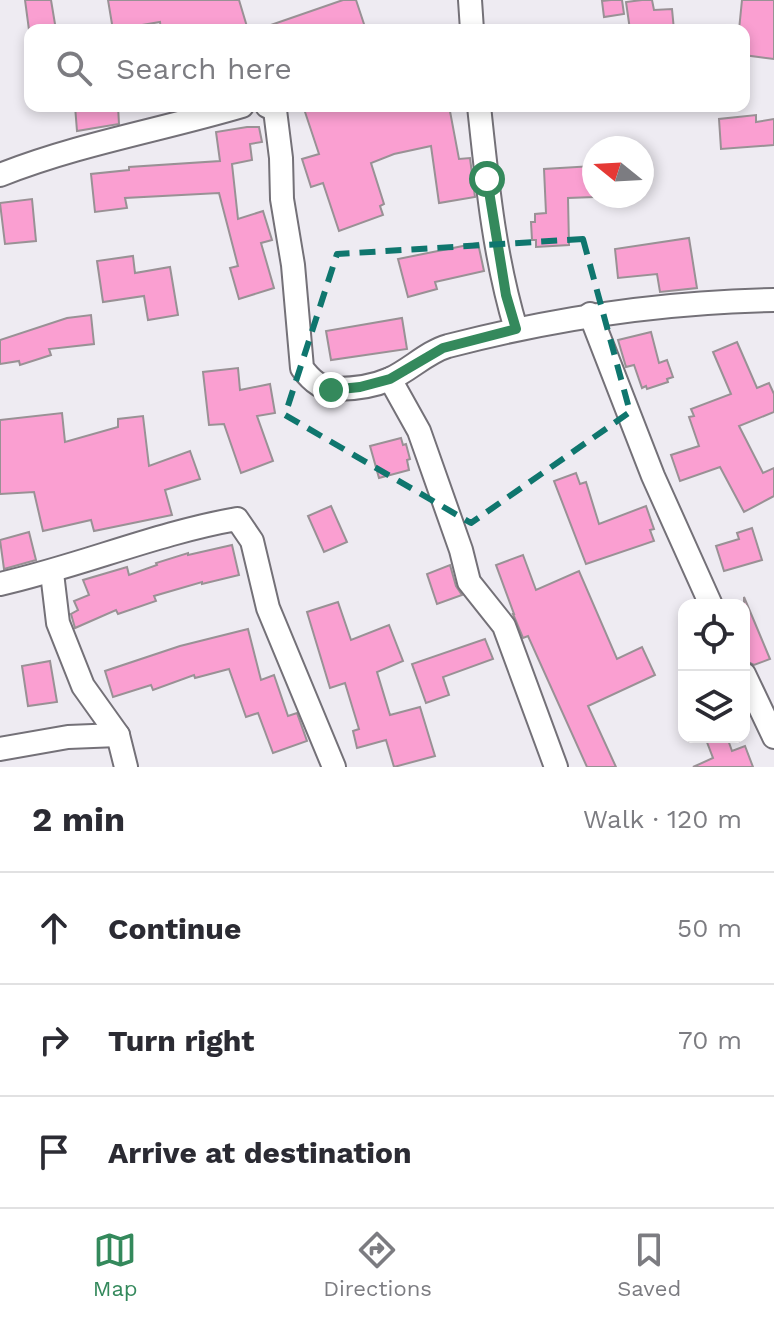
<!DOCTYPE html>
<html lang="en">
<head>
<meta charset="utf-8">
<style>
  body { margin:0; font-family:"Work Sans",sans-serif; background:#f2f2f3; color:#2b2b33 }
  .controls { position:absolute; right:24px; bottom:24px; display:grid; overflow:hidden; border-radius:16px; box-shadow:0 4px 12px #0003 }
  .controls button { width:72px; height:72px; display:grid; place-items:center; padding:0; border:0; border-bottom:2px solid #e1e1e2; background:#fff; color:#2b2b33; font:40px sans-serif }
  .compass { position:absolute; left:582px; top:136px; width:72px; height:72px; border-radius:50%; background:#fff; box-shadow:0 4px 12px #0003; rotate:288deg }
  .stop { position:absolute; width:24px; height:24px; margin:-18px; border:6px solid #34895c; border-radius:50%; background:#fff }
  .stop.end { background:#34895c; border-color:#fff; box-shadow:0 2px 8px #0008 }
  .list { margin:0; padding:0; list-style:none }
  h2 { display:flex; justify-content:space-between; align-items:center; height:104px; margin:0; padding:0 32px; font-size:34px }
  h2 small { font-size:26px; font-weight:400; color:#7c7c81 }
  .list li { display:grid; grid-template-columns:52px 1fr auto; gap:24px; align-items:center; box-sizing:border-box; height:112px; padding:0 32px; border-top:2px solid #e1e1e2 }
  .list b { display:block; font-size:30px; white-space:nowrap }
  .list em { font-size:26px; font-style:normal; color:#7c7c81 }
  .icon { flex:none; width:44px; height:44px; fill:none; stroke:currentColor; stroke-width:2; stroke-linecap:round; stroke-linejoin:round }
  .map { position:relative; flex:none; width:774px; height:767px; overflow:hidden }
  .search { position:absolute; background:#fff; box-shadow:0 4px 12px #0003; left:24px; right:24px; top:24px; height:88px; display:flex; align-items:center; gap:20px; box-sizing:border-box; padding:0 28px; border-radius:16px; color:#7c7c81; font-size:30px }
  .sheet { height:440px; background:#fff }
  nav { display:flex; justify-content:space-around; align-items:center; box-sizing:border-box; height:112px; border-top:2px solid #e1e1e2; background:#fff; font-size:22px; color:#7c7c81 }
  nav a { display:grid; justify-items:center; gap:4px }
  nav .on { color:#34895c }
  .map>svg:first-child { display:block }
  .building { fill:#fa9fd1; stroke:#999195; stroke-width:2 }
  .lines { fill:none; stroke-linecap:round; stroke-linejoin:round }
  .minor-casing { stroke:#747178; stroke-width:26 }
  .minor { stroke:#fff; stroke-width:22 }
  .route { stroke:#34895c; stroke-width:10 }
  .marked { fill:none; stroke:#0f766e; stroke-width:6; stroke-dasharray:16 10; stroke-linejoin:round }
</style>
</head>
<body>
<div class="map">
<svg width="774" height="767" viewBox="0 0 774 767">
  <rect width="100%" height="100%" fill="#eeebf2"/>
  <g class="building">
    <path d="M 25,0 L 51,0 L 56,30 L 29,30 Z"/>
    <path d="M 108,0 L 239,0 L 248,30 L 161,30 L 160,22 L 113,30 Z"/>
    <path d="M 343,0 L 356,0 L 365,27 L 356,30 L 265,30 L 265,27 Z"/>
    <path d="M 611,0 L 622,0 L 624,14 L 604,17 L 602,1 Z"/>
    <path d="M 642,0 L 652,0 L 654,10 L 672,9 L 674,30 L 630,30 L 626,2 Z"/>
    <path d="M 742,0 L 774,0 L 774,59 L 744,55 L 744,30 L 739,30 Z"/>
    <path d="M 75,106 L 118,106 L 119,124 L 77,131 Z"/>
    <path d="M 313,106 L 449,106 L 459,159 L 470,158 L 475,197 L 439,203 L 431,146 L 394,154 L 371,163 L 384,204 L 380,206 L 383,215 L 339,231 L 323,183 L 311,187 L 302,159 L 319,154 L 304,109 Z"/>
    <path d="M 756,115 L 756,122 L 774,119 L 774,145 L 721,149 L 719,119 Z"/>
    <path d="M 247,127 L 259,127 L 262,142 L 250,144 L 252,160 L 232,164 L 238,219 L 263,211 L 272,240 L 261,243 L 274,288 L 239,299 L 230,268 L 238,266 L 219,193 L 125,198 L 127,208 L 95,212 L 91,174 L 129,170 L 129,167 L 220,161 L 216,132 Z"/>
    <path d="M 593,166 L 594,197 L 568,198 L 569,245 L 536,247 L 536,240 L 532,240 L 531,222 L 535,222 L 535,214 L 546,213 L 544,169 Z"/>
    <path d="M 32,199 L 36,241 L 5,244 L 0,203 Z"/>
    <path d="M 689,238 L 697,288 L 660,292 L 657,274 L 618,278 L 615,249 Z"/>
    <path d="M 478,243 L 484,271 L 435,282 L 437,289 L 408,297 L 398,259 Z"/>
    <path d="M 133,256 L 135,273 L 170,267 L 178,315 L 148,320 L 144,296 L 103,302 L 97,261 Z"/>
    <path d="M 91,315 L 94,344 L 49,349 L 51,355 L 20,365 L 19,361 L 0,364 L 0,340 L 67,318 Z"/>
    <path d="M 402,318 L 407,349 L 331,360 L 326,331 Z"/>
    <path d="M 651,332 L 659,363 L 667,360 L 673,377 L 667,379 L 668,382 L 647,389 L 646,386 L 642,388 L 634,365 L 626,367 L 618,340 Z"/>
    <path d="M 737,342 L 757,388 L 769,383 L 774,394 L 774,412 L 739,426 L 763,473 L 774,468 L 774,496 L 744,512 L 720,467 L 680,481 L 671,455 L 699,446 L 689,417 L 694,416 L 691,409 L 731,394 L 713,352 Z"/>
    <path d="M 238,368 L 240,390 L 270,384 L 275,413 L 257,416 L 273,461 L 241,473 L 224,424 L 209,425 L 203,372 Z"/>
    <path d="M 62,413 L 65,442 L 118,427 L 118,419 L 143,416 L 149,466 L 190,451 L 200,479 L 165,490 L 172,515 L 94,531 L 91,520 L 43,531 L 34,492 L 0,494 L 0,420 Z"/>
    <path d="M 401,438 L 403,445 L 406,444 L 410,459 L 407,460 L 409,470 L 379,478 L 370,446 Z"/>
    <path d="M 576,473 L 580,484 L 586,482 L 599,524 L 646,506 L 654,529 L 650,530 L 654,541 L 586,564 L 554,481 Z"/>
    <path d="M 331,506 L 347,542 L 324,552 L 308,516 Z"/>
    <path d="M 752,528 L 762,560 L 724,571 L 716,546 L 739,539 L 737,533 Z"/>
    <path d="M 29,532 L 36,560 L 4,569 L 0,540 Z"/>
    <path d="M 232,545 L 239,575 L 202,584 L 202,582 L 154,596 L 156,601 L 118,614 L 116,610 L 75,628 L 71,614 L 78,610 L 74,601 L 89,595 L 83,580 L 127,567 L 129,575 L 157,565 L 156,563 L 188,553 L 188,555 Z"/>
    <path d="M 523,555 L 536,590 L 579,571 L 617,659 L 642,647 L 655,675 L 588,706 L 616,767 L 587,767 L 528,636 L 523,638 L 513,614 L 514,614 L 496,565 Z"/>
    <path d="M 450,565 L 456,586 L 462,595 L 437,604 L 427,574 Z"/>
    <path d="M 744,597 L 770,659 L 754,665 L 744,660 Z"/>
    <path d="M 338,602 L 351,640 L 389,625 L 403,661 L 377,672 L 390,715 L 420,707 L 435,756 L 394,767 L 386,740 L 357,748 L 353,731 L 359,729 L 345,683 L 330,688 L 307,612 Z"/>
    <path d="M 248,629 L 261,680 L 274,675 L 288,716 L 297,713 L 307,741 L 273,753 L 258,713 L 246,717 L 229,669 L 195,678 L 194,675 L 153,690 L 151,685 L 113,697 L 105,671 L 180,646 Z"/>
    <path d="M 485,639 L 493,659 L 443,677 L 449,695 L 426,703 L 412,664 Z"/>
    <path d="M 50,661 L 57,702 L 28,706 L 22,666 Z"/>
    <path d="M 705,737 L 727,737 L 732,751 L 745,746 L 753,767 L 693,767 L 713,758 Z"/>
  </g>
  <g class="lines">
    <g class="minor-casing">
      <g id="minor">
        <path d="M 470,0 L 472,30"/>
        <path d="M 267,106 L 275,110 L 281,158 L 282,199 L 293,265 L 302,368 C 310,379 321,390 336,389 C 354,389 374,386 390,379 C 410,370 427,352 448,346 C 555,318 664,302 774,300"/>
        <path d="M 479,106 C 487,181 494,256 516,329"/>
        <path d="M 0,175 C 78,144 161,130 242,106"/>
        <path d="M 590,314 L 653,476 L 711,605"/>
        <path d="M 390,379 L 419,431 L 461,550 L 469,582 L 504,626 L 556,767"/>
        <path d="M 52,573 L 58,623 L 83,686 L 118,735 L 126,767"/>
        <path d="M 0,584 C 80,566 157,533 237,519 L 252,541 L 268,608 L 334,767"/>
        <path d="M 744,674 L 774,737"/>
        <path d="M 0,749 L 68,737 L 118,735"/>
      </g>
    </g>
    <use href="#minor" class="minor"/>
  </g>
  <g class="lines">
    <path class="route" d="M 331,390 L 360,387 L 390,379 L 443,348 L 516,329 L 506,295 L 487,179"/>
  </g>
  <path class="marked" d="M 583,239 L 630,412 L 471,523 L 285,415 L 337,254 Z"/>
</svg>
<div class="controls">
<button><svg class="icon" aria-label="locate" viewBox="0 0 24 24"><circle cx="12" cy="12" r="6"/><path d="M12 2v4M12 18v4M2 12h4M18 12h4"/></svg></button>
<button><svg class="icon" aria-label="layers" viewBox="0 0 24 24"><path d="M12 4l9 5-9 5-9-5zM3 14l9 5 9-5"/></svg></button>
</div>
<svg class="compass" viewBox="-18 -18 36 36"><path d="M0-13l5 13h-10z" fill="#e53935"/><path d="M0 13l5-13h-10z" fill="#7c7c81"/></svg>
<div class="stop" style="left:487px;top:179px"></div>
<div class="stop end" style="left:331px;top:390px"></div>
<div class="search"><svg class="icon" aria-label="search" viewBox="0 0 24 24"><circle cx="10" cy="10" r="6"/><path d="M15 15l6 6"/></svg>Search here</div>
</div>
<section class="sheet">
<h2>2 min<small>Walk · 120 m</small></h2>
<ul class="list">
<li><svg class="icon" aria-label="ahead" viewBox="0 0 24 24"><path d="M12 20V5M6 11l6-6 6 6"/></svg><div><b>Continue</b></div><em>50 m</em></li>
<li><svg class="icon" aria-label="right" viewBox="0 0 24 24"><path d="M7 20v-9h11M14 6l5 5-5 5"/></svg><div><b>Turn right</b></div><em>70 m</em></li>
<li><svg class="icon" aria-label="arrive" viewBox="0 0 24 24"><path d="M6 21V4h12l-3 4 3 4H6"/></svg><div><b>Arrive at destination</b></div></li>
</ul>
</section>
<nav>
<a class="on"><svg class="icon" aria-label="map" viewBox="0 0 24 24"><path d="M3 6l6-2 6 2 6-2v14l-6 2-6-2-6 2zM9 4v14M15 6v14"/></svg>Map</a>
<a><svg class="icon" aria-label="directions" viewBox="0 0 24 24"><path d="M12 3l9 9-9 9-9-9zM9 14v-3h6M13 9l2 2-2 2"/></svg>Directions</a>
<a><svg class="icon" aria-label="saved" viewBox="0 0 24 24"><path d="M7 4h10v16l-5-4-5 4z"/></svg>Saved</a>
</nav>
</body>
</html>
